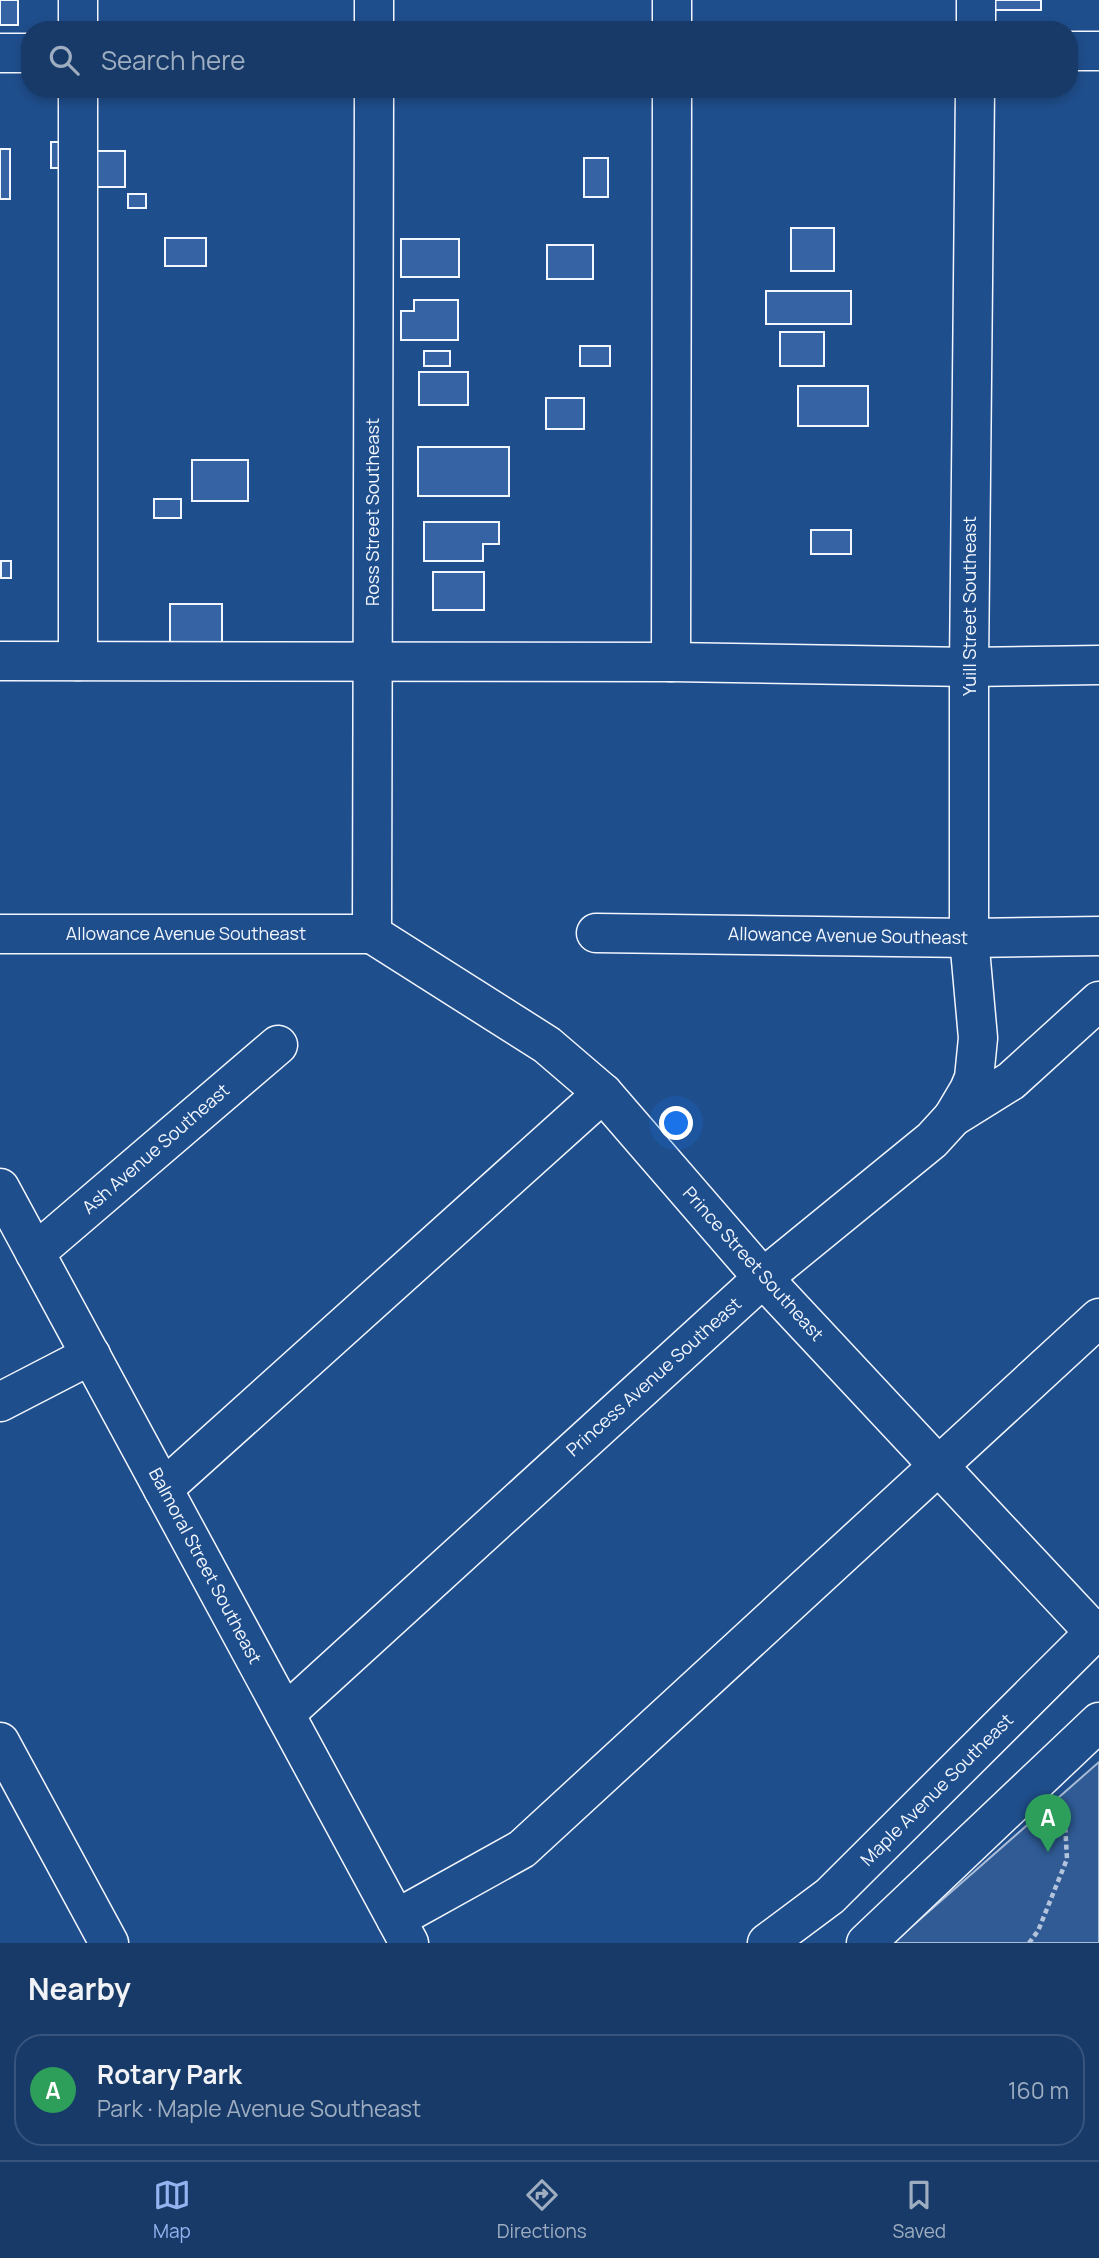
<!DOCTYPE html>
<html lang="en">
<head>
<meta charset="utf-8">
<style>
  body { margin:0; font-family:Manrope,sans-serif; background:#20416f; color:#f1f3f6 }
  .you { position:absolute; left:677px; top:1124px; width:24px; height:24px; margin:-18px; border:5px solid #fff; border-radius:50%; background:#1a73e8; box-shadow:0 0 0 10px #1a73e833 }
  .badge { display:grid; place-items:center; width:46px; height:46px; border-radius:50%; background:#95b2f1; color:#fff; font-size:23px; font-weight:700 }
  .pin { position:absolute; translate:-50% -58px; filter:drop-shadow(0 2px 4px #0008) }
  .pin::after { content:''; position:absolute; top:37px; width:24px; height:21px; background:inherit; clip-path:polygon(0 0,100% 0,50% 100%) }
  .list { margin:0; padding:0; list-style:none }
  h2 { display:flex; justify-content:space-between; align-items:center; height:91px; margin:0; padding:0 28px; font-size:30px }
  h2 small { font-size:23px; font-weight:400; color:#9eadc0 }
  .list li { display:grid; grid-template-columns:46px 1fr auto; gap:21px; align-items:center; box-sizing:border-box; height:112px; margin:0 14px 14px; padding:0 14px; border:2px solid #36547d; border-radius:28px }
  .list b { display:block; font-size:26px; white-space:nowrap }
  .list p { margin:0; font-size:23px; white-space:nowrap; color:#9eadc0 }
  .list em { font-size:23px; font-style:normal; color:#9eadc0 }
  .icon { flex:none; width:38px; height:38px; fill:none; stroke:currentColor; stroke-width:2; stroke-linecap:round; stroke-linejoin:round }
  .map { position:relative; flex:none; width:1099px; height:1943px; overflow:hidden }
  .search { position:absolute; background:#173a69; box-shadow:0 4px 10px #0003; left:21px; right:21px; top:21px; height:77px; display:flex; align-items:center; gap:18px; box-sizing:border-box; padding:0 24px; border-radius:28px; color:#9eadc0; font-size:26px }
  .sheet { height:217px; background:#173a69 }
  nav { display:flex; justify-content:space-around; align-items:center; box-sizing:border-box; height:98px; border-top:2px solid #36547d; background:#173a69; font-size:19px; color:#9eadc0 }
  nav a { display:grid; justify-items:center; gap:4px }
  nav .on { color:#95b2f1 }
  .map>svg:first-child { display:block }
  .built { fill:#305b95; stroke:#a8bbd7; stroke-width:2 }
  .building { fill:#3563a3; stroke:#f2f6ff; stroke-width:2 }
  .lines { fill:none; stroke-linecap:round; stroke-linejoin:round }
  .minor-casing { stroke:#f2f6ff; stroke-width:41 }
  .major-casing { stroke:#f2f6ff; stroke-width:41 }
  .path { stroke:#b3c4dc; stroke-width:4.5; stroke-dasharray:5 3.5; stroke-linecap:butt }
  .minor { stroke:#1f4e8c; stroke-width:38 }
  .major { stroke:#1f4e8c; stroke-width:38 }
  .labels { text-anchor:middle; stroke-width:5; stroke-linejoin:round; paint-order:stroke }
  .street-label { font-size:18px; fill:#f2f6ff; stroke:#1f4e8c }
</style>
</head>
<body>
<div class="map">
<svg width="1099" height="1943" viewBox="0 0 1099 1943">
  <rect width="100%" height="100%" fill="#1f4e8c"/>
  <path class="built" d="M 1099,1762 L 1099,1943 L 893,1943 Z"/>
  <g class="building">
    <rect x="0" y="0" width="18" height="25"/>
    <rect x="995" y="0" width="46" height="10"/>
    <rect x="51" y="142" width="17" height="26"/>
    <rect x="0" y="149" width="10" height="50"/>
    <rect x="83" y="151" width="42" height="36"/>
    <rect x="584" y="158" width="24" height="39"/>
    <rect x="128" y="194" width="18" height="14"/>
    <rect x="791" y="228" width="43" height="43"/>
    <rect x="165" y="238" width="41" height="28"/>
    <rect x="401" y="239" width="58" height="38"/>
    <rect x="547" y="245" width="46" height="34"/>
    <rect x="766" y="291" width="85" height="33"/>
    <path d="M 414,300 L 458,300 L 458,340 L 401,340 L 401,311 L 414,311 Z"/>
    <rect x="780" y="332" width="44" height="34"/>
    <rect x="580" y="346" width="30" height="20"/>
    <rect x="424" y="351" width="26" height="15"/>
    <rect x="419" y="372" width="49" height="33"/>
    <rect x="798" y="386" width="70" height="40"/>
    <rect x="546" y="398" width="38" height="31"/>
    <rect x="418" y="447" width="91" height="49"/>
    <rect x="192" y="460" width="56" height="41"/>
    <rect x="154" y="499" width="27" height="19"/>
    <path d="M 424,522 L 499,522 L 499,544 L 483,544 L 483,561 L 424,561 Z"/>
    <rect x="811" y="530" width="40" height="24"/>
    <rect x="1" y="561" width="10" height="17"/>
    <rect x="433" y="572" width="51" height="38"/>
    <rect x="170" y="604" width="52" height="49"/>
  </g>
  <g class="lines">
    <g class="minor-casing">
      <g id="minor">
        <path d="M 78,0 L 78,30"/>
        <path d="M 976,0 L 976,30"/>
        <path d="M 374,30 L 374,0"/>
        <path d="M 672,30 L 672,0"/>
        <path d="M 1069,51 L 1099,51"/>
        <path d="M 0,53 L 30,53"/>
        <path d="M 78,89 L 78,661"/>
        <path d="M 0,661 L 671,662 L 969,667 L 1099,665"/>
        <path d="M 671,662 L 672,89"/>
        <path d="M 596,933 L 969,938 L 1099,936"/>
        <path d="M 0,934 L 372,934"/>
        <path d="M 372,934 L 547,1045 L 603,1093 L 763,1278 L 1094,1632"/>
        <path d="M 372,934 L 374,89"/>
        <path d="M 953,1117 L 969,1090 L 974,1078 L 978,1038 L 969,938 L 969,667 L 975,89"/>
        <path d="M 0,1188 L 409,1943"/>
        <path d="M 35,1253 L 278,1045"/>
        <path d="M 0,1402 L 91,1355"/>
        <path d="M 163,1489 L 603,1093"/>
        <path d="M 285,1714 L 763,1278 L 932,1140 L 953,1117 L 1011,1081 L 1099,1001"/>
        <path d="M 0,1742 L 109,1943"/>
        <path d="M 396,1919 L 522,1849 L 1099,1318"/>
      </g>
    </g>
    <g class="major-casing">
      <g id="major">
        <path d="M 767,1943 L 830,1896 L 1099,1628"/>
        <path d="M 866,1943 L 1099,1722"/>
      </g>
    </g>
    <path class="path" d="M 1029,1943 L 1038,1931 L 1067,1859 L 1064,1806"/>
    <use href="#minor" class="minor"/>
    <use href="#major" class="major"/>
  </g>
  <g class="labels">
    <g class="street-label">
      <text transform="translate(373 512) rotate(-90)" y="6">Ross Street Southeast</text>
      <text transform="translate(970 606) rotate(-90)" y="6">Yuill Street Southeast</text>
      <text x="186" y="940">Allowance Avenue Southeast</text>
      <text transform="translate(848 936) rotate(1)" y="6">Allowance Avenue Southeast</text>
      <text transform="translate(156 1149) rotate(-41)" y="6">Ash Avenue Southeast</text>
      <text transform="translate(753 1264) rotate(48)" y="6">Prince Street Southeast</text>
      <text transform="translate(654 1377) rotate(-42)" y="6">Princess Avenue Southeast</text>
      <text transform="translate(205 1566) rotate(62)" y="6">Balmoral Street Southeast</text>
      <text transform="translate(937 1790) rotate(-45)" y="6">Maple Avenue Southeast</text>
    </g>
  </g>
</svg>
<div class="you"></div>
<div class="pin badge" style="left:1048px;top:1852px;background:#2e9e5b">A</div>
<div class="search"><svg class="icon" aria-label="search" viewBox="0 0 24 24"><circle cx="10" cy="10" r="6"/><path d="M15 15l6 6"/></svg>Search here</div>
</div>
<section class="sheet">
<h2>Nearby<small></small></h2>
<ul class="list">
<li><span class="badge" style="background:#2e9e5b">A</span><div><b>Rotary Park</b><p>Park · Maple Avenue Southeast</p></div><em>160 m</em></li>
</ul>
</section>
<nav>
<a class="on"><svg class="icon" aria-label="map" viewBox="0 0 24 24"><path d="M3 6l6-2 6 2 6-2v14l-6 2-6-2-6 2zM9 4v14M15 6v14"/></svg>Map</a>
<a><svg class="icon" aria-label="directions" viewBox="0 0 24 24"><path d="M12 3l9 9-9 9-9-9zM9 14v-3h6M13 9l2 2-2 2"/></svg>Directions</a>
<a><svg class="icon" aria-label="saved" viewBox="0 0 24 24"><path d="M7 4h10v16l-5-4-5 4z"/></svg>Saved</a>
</nav>
</body>
</html>
